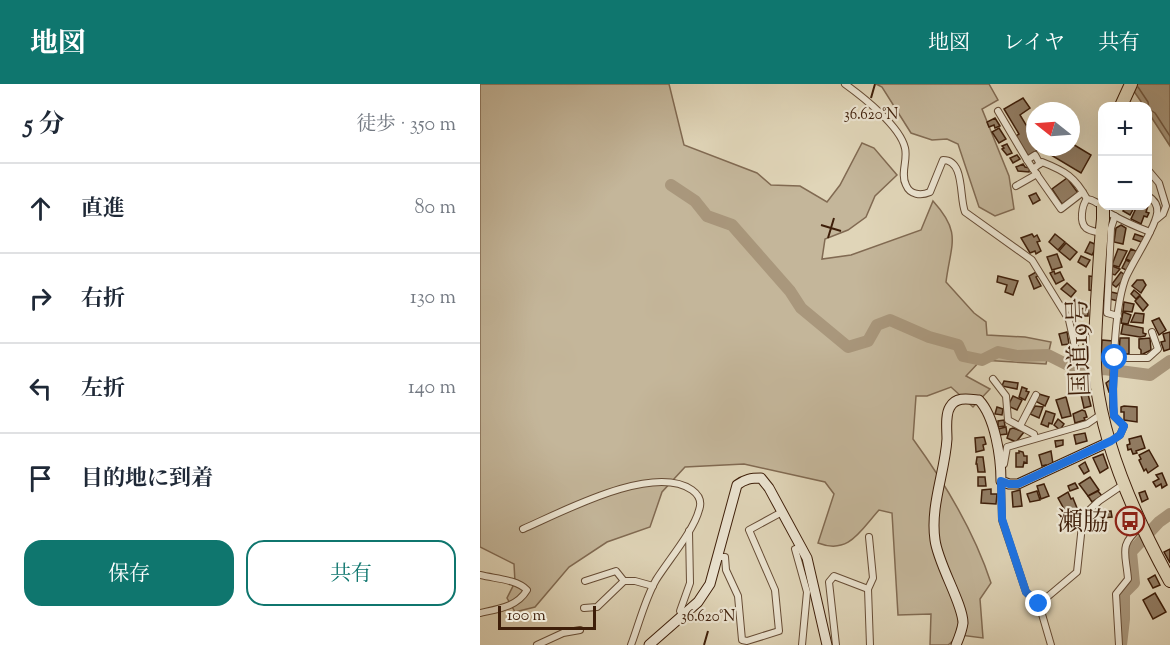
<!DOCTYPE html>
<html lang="ja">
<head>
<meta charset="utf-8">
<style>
  body { margin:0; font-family:"Sorts Mill Goudy","Noto Serif JP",serif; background:#f6f6f7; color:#1f2937 }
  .controls { position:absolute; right:18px; top:18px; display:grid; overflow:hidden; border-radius:12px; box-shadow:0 6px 24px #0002 }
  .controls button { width:54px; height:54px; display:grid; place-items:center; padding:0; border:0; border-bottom:2px solid #e0e1e3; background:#fff; color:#1f2937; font:30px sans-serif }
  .compass { position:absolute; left:546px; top:18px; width:54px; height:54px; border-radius:50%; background:#fff; box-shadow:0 6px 24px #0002; rotate:287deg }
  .scale { position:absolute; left:18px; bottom:15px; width:98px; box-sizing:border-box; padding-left:6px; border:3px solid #3e1e09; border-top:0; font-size:16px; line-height:21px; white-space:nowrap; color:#3e1e09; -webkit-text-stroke:4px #ebe4d1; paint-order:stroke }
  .stop { position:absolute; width:18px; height:18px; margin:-14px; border:4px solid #1a73e8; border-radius:50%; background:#fff }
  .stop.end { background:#1a73e8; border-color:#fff; box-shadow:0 2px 6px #0008 }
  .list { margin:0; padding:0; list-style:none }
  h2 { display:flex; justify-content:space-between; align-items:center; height:78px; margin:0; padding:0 24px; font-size:26px }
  h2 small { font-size:20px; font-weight:400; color:#747a83 }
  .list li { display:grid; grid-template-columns:39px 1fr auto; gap:18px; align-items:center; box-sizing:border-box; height:90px; padding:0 24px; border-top:2px solid #e0e1e3 }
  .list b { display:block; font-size:22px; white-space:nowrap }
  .list em { font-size:20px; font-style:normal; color:#747a83 }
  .actions { display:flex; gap:12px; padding:18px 24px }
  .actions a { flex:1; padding:14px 0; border:2px solid #0f766e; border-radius:18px; text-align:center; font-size:21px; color:#0f766e }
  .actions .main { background:#0f766e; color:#fff }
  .icon { flex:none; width:33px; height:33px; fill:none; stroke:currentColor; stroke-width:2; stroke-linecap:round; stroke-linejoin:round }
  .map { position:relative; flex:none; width:690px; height:561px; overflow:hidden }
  header { display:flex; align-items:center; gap:36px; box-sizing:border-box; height:84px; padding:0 30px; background:#0f766e; color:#fff }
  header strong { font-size:28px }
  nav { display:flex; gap:33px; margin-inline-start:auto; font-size:21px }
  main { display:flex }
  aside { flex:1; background:#fff }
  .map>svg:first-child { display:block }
  .green { fill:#c4b69a; stroke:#816a52; stroke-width:1.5 }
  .water { fill:#a9977c; stroke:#7e674e; stroke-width:1.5 }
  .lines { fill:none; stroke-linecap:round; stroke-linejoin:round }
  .shore { stroke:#745a42; stroke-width:1.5 }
  .river { stroke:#a9977c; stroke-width:12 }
  .building { fill:#927d64; stroke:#3e1e09; stroke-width:1.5 }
  .street-casing { stroke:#664c35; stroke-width:8 }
  .secondary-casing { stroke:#3e1e09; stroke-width:11 }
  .highway-casing { stroke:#3e1e09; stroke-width:14 }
  .street { stroke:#ebe4d1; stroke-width:6 }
  .secondary { stroke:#ebe4d1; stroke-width:9 }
  .highway { stroke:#e0d5b8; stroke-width:12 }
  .highway-bridge-casing { stroke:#3e1e09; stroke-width:14; stroke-linecap:butt }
  .highway-bridge { stroke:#e0d5b8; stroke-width:12 }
  .route { stroke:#1a73e8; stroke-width:8 }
  .ticks { fill:none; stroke:#3e1e09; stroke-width:2 }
  .labels { text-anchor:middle; stroke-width:4.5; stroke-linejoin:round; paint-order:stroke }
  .street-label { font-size:26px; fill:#3e1e09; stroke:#ebe4d1 }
  .poi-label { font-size:26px; fill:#3e1e09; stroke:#ebe4d1; text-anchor:end }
  .ticks-label { font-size:15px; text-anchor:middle; fill:#3e1e09; stroke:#ebe4d1; stroke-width:4.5; stroke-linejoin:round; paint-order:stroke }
</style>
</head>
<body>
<header>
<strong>地図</strong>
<nav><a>地図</a><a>レイヤ</a><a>共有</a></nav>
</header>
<main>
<aside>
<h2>5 分<small>徒歩 · 350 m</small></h2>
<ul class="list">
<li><svg class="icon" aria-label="ahead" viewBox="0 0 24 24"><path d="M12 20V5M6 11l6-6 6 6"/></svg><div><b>直進</b></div><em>80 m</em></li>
<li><svg class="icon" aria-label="right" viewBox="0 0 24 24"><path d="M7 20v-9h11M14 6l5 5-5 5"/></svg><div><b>右折</b></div><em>130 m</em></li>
<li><svg class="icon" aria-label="left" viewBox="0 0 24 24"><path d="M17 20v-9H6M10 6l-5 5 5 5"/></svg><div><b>左折</b></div><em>140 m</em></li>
<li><svg class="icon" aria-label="arrive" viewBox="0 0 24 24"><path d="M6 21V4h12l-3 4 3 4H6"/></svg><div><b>目的地に到着</b></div></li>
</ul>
<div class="actions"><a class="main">保存</a><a>共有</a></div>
</aside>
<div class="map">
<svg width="690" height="561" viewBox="0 0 690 561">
  <rect width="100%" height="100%" fill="#e0d5b8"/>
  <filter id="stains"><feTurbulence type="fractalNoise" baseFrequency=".00333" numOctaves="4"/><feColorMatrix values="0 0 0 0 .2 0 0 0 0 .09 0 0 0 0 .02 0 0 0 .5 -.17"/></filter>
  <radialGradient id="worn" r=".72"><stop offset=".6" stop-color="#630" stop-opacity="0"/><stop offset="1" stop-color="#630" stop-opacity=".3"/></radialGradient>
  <g class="green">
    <path d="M 0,0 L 189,0 L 204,61 L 277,89 L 291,101 L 320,102 L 347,118 L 360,101 L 382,59 L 394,64 L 417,91 L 395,112 L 386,133 L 368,146 L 345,155 L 342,175 L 371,171 L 441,146 L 453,117 C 482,149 471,159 466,198 L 494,229 L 506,238 L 507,251 L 545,253 L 571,258 L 566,280 L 501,276 L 486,292 L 510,305 L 493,323 L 471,303 L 447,312 L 436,312 L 433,355 C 465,399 494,447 511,499 L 500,515 L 503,554 L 480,551 L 468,561 L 450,561 L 451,530 L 418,531 L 412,429 L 399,426 C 380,447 369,471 338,459 L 354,410 L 345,398 L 264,380 L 205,383 L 182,408 L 170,443 L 127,458 L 89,483 L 55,523 L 35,528 L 27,514 L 35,498 L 34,480 L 0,463 Z"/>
    <path d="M 396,0 L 509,0 L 518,16 L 502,25 L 529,92 L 534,125 L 515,132 L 499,123 L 478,60 L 467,55 L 452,56 L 431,49 L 402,3 Z"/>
  </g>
  <path class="water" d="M 649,0 L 690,0 L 690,62 L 668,28 L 668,22 L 664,22 Z"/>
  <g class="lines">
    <path class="shore" d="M 658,3 L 668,18 L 669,25 L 675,29 L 690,52"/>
    <g class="river">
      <path d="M 191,101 L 215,117 L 227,132 L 252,141 L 310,207 L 321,224 L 368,263 L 388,257 L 397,241 L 410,236 L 449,253 L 478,261 L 483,272 L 502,276 L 518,268 L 537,272 L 568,271 L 598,286 L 624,285 L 670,291 L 690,277"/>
      <path d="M 641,561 L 644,535 L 644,509 L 654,499 L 651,468 L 679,438 L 690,430"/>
    </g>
  </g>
  <g class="building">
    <path d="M 543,14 L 550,24 L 540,31 L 552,51 L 555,49 L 555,63 L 559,63 L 558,66 L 548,72 L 536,52 L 539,50 L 524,25 Z"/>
    <path d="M 515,34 L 520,42 L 515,44 L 514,41 L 509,43 L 507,38 Z"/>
    <path d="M 519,44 L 526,55 L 519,59 L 512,48 Z"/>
    <path d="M 591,59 L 611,71 L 601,89 L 571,71 L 576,63 L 591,63 Z"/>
    <path d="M 527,60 L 532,69 L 527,71 L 522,65 L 524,64 L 522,62 Z"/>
    <path d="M 537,71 L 540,75 L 533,79 L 530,74 Z"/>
    <path d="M 543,80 L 545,83 L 550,84 L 549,88 L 538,87 L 536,83 Z"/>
    <path d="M 587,94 L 598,109 L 582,120 L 572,105 Z"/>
    <path d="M 556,109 L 560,116 L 553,120 L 549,112 Z"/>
    <path d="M 646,122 L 655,122 L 650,131 L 643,127 Z"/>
    <path d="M 657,122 L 668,122 L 666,128 L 669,129 L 667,133 L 664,132 L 661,140 L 651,135 Z"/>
    <path d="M 641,141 L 646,144 L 643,160 L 634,158 L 636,144 Z"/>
    <path d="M 552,150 L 554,153 L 557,151 L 560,157 L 557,158 L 561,167 L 556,170 L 555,167 L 550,169 L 541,154 Z"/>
    <path d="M 575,150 L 585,158 L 578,166 L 569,158 Z"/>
    <path d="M 655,150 L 664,153 L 664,159 L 653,155 Z"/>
    <path d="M 610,158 L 617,161 L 612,171 L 605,168 Z"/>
    <path d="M 586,159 L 597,168 L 590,176 L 579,167 Z"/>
    <path d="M 638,165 L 647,167 L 639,183 L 632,181 Z"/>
    <path d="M 651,165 L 658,168 L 653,178 L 646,175 Z"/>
    <path d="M 577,170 L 582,183 L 572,186 L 567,173 Z"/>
    <path d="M 601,172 L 610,176 L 606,183 L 598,178 Z"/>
    <path d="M 646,176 L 652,179 L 648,187 L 642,184 Z"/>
    <path d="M 632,182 L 640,185 L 635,191 L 632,190 Z"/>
    <path d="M 574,187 L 575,190 L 580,188 L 584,196 L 576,200 L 570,189 Z"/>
    <path d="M 556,188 L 558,192 L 556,193 L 561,202 L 554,205 L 549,192 Z"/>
    <path d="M 641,188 L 645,191 L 645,194 L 636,203 L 632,200 Z"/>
    <path d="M 518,192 L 538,197 L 533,211 L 525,208 L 527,201 L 517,198 Z"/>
    <path d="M 609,192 L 616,193 L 615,207 L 609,206 Z"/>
    <path d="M 657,196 L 663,196 L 666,201 L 661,209 L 652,202 Z"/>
    <path d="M 587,199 L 596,207 L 591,213 L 581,205 Z"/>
    <path d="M 654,206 L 660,211 L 656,215 L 651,210 Z"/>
    <path d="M 631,208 L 640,210 L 638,217 L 630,215 Z"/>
    <path d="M 660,212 L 668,221 L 663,227 L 655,217 Z"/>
    <path d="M 644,218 L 654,220 L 652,228 L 643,227 Z"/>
    <path d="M 608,224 L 608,232 L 598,232 L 598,225 Z"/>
    <path d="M 643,228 L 651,231 L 648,240 L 641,239 Z"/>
    <path d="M 655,229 L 664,230 L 663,239 L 651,238 Z"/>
    <path d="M 679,234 L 686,246 L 679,251 L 672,237 Z"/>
    <path d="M 643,240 L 663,244 L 663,249 L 666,250 L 665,252 L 660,253 L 641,250 Z"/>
    <path d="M 608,241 L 611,258 L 603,260 L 599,242 Z"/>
    <path d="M 587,248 L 589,260 L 582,261 L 579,250 Z"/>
    <path d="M 690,248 L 690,265 L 684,267 L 681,258 L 685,257 L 683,250 Z"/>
    <path d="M 640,254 L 649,254 L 649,270 L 639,270 Z"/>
    <path d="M 670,254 L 671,266 L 661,271 L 661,266 L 659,264 L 659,255 Z"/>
    <path d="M 622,256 L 633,257 L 631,276 L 621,275 Z"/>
    <path d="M 609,263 L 610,270 L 601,272 L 600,264 Z"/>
    <path d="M 630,296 L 632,299 L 632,307 L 629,308 L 626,299 Z"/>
    <path d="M 524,297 L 538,299 L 537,305 L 522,302 Z"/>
    <path d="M 601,297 L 608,297 L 609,305 L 601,305 Z"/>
    <path d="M 542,303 L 547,305 L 546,307 L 549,308 L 545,316 L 539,313 Z"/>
    <path d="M 559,310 L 569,313 L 565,322 L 555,317 Z"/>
    <path d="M 608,310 L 611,322 L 604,324 L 601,311 Z"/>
    <path d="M 533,312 L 542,316 L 537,326 L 528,322 Z"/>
    <path d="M 586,313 L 591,332 L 582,334 L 576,316 Z"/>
    <path d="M 555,322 L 563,323 L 559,334 L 550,330 Z"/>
    <path d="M 644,322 L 657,323 L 657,338 L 644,336 L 644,328 L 641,328 L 641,323 Z"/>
    <path d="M 517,323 L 523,325 L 522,331 L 515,330 Z"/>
    <path d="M 602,326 L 605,327 L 607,333 L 604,334 L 605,336 L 595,339 L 593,330 Z"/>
    <path d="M 566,327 L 575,330 L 572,340 L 569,339 L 568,343 L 561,340 Z"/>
    <path d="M 578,335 L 584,340 L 580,346 L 574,341 Z"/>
    <path d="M 524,336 L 525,342 L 518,343 L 518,337 Z"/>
    <path d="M 526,343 L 527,350 L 519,351 L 518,345 Z"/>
    <path d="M 533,344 L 544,348 L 536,358 L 527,354 L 530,345 Z"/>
    <path d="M 605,349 L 607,357 L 596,360 L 594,351 Z"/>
    <path d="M 661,352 L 665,364 L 656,367 L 657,369 L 653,370 L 651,365 L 648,366 L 647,361 L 650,360 L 649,355 Z"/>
    <path d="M 504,353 L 506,360 L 503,361 L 504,366 L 496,368 L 495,354 Z"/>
    <path d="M 583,356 L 583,361 L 576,363 L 575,357 Z"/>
    <path d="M 669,366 L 678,382 L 668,389 L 666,385 L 664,387 L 659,376 L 661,375 L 659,371 Z"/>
    <path d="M 539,367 L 543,368 L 544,372 L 547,372 L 547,379 L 544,378 L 543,383 L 536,383 L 536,369 L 539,369 Z"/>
    <path d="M 571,367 L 573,380 L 567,384 L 566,381 L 562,382 L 559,371 Z"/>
    <path d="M 623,370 L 628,384 L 620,389 L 613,374 Z"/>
    <path d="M 497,373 L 503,373 L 505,388 L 498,388 L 497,380 L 496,380 Z"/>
    <path d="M 605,378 L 609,387 L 604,390 L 599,382 Z"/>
    <path d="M 682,389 L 687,401 L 682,404 L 681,400 L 676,403 L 673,398 L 679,395 L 676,391 Z"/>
    <path d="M 498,393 L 505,393 L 506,402 L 498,402 Z"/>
    <path d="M 610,393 L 619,406 L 608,412 L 599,400 Z"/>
    <path d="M 595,399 L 598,404 L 590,407 L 588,402 Z"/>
    <path d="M 564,400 L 569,412 L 561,415 L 557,402 Z"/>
    <path d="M 511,405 L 511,410 L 517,410 L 516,420 L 501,419 L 502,406 Z"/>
    <path d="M 540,406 L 542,422 L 533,423 L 532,408 Z"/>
    <path d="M 557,407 L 560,416 L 550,418 L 547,410 Z"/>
    <path d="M 618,407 L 622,412 L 612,418 L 608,412 Z"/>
    <path d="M 665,407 L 668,415 L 662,418 L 659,409 Z"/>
    <path d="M 588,408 L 591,415 L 593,414 L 599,429 L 589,434 L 578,414 Z"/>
    <path d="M 631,427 L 632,433 L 621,434 L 620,428 Z"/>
    <path d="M 690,465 L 690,479 L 684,468 Z"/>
    <path d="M 675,491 L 680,501 L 673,504 L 668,495 Z"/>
    <path d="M 675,509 L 686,528 L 673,535 L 663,516 Z"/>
  </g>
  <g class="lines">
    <g class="street-casing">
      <g id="street">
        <path d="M 365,0 C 383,13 420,42 425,64 C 428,76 420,90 426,101 C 430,111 441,112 450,108 L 463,76 C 485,76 479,113 485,128 L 552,176 L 589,236 L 598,276 L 615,277"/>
        <path d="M 518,27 L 547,76"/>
        <path d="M 553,85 L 547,76 L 555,71 L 560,80"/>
        <path d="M 668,86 L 679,99 L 686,122 L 683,130 L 677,135"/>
        <path d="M 536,102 L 557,90"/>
        <path d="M 603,108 L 581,125 L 553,85 L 562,78 C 585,87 595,93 607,115"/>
        <path d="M 635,132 L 631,144 L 627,229 L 638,232"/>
        <path d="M 621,149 C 617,148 610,147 606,144 C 599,138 602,121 607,115 C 618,116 622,125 631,130 C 643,137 657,143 670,148 C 677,134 683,121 668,112"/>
        <path d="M 635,274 L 668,274 L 678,265 L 672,248"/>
        <path d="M 513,295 L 526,312 L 528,336 L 554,350 L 555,354"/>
        <path d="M 540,342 L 556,311"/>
        <path d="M 631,357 L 640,351 L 644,342 L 634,332 L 633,323 C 633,289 634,223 646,193 C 653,178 663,163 670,148"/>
        <path d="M 524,380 L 527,363 L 607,340 L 623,329"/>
        <path d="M 521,397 L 522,436 L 546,508 L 559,520 L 571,561"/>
        <path d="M 43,445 C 82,428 173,379 212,406 C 219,411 222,418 219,426 C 214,446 188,477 176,496 C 165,515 159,540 151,561"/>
        <path d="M 321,463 L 315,465 L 327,508 L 322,561"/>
        <path d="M 237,473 L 245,473 L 246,486 L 258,512 L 262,556 L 267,557 L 299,547 L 295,506 L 269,446 L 302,428"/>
        <path d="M 0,491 C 16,495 36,495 47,506 C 37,523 18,525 0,529"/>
        <path d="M 105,497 L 136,487 L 144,497"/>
        <path d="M 388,505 L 390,561"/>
        <path d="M 559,520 L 597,488 L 603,432 L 619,417 L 644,400"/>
        <path d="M 104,524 L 117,523 L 144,497 L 155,497 L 173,502"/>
        <path d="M 202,530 L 200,527 L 210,499 L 209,447"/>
        <path d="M 57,561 L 83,549 L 100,546"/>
        <path d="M 356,561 L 349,498 L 354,492 L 388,505 L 393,494 L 389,453"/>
        <path d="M 639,561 L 636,510 L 648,495 C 646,469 638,461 661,443"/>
      </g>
    </g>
    <g class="secondary-casing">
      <g id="secondary">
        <path d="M 169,561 L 218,518 L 230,500 L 257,401 C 265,395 271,394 281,394 L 289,404 L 327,474 L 347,561"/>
        <path d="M 476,561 C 479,554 482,546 483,539 C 483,520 458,480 455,456 C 450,422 465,388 467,355 C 467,346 465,331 470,323 C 476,312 489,315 499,316 C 515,333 521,373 521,397 L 529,400 L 538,400 L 631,357"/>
      </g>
    </g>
    <g class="highway-casing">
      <g id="highway">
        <path d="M 641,22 L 651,0"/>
        <path d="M 623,135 C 620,162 619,190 617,217 C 616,243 613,270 616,296 C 624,365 657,437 690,497"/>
      </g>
    </g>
    <use href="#street" class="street"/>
    <use href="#secondary" class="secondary"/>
    <use href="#highway" class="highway"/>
    <g class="highway-bridge-casing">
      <path id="highway-bridge" d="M 623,135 L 623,122"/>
    </g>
    <use href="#highway-bridge" class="highway-bridge"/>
  </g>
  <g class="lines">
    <path class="route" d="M 559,520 L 546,508 L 522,435 L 521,397 L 529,400 L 538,400 L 631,357 L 640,351 L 644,342 L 634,332 L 633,305 L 635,274"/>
  </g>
  <path class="ticks" d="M 391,14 L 395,0M 341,141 L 361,147M 348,154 L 354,134M 224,561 L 228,547"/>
  <defs>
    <g id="bus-ring" transform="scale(1.5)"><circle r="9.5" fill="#ebe4d1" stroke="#8f2418" stroke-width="1.5"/><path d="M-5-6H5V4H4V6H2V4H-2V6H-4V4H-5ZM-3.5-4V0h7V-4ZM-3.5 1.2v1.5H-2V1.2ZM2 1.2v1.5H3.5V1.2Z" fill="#8f2418"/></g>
  </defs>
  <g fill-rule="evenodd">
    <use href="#bus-ring" x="650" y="437"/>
  </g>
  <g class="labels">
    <g class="street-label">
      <text transform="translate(598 263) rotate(-92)" y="9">国道19号</text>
    </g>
    <g class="poi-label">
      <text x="629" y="446">瀬脇</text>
    </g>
  </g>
  <g class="ticks-label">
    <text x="391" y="35">36.620°N</text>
    <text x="228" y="537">36.620°N</text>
  </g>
  <rect width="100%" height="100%" filter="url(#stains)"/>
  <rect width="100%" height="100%" fill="url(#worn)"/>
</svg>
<div class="controls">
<button>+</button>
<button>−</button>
</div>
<svg class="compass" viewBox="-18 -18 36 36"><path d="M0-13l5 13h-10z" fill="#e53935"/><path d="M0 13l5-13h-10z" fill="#747a83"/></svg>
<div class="scale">100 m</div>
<div class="stop" style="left:635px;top:274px"></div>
<div class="stop end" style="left:559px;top:520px"></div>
</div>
</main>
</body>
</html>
